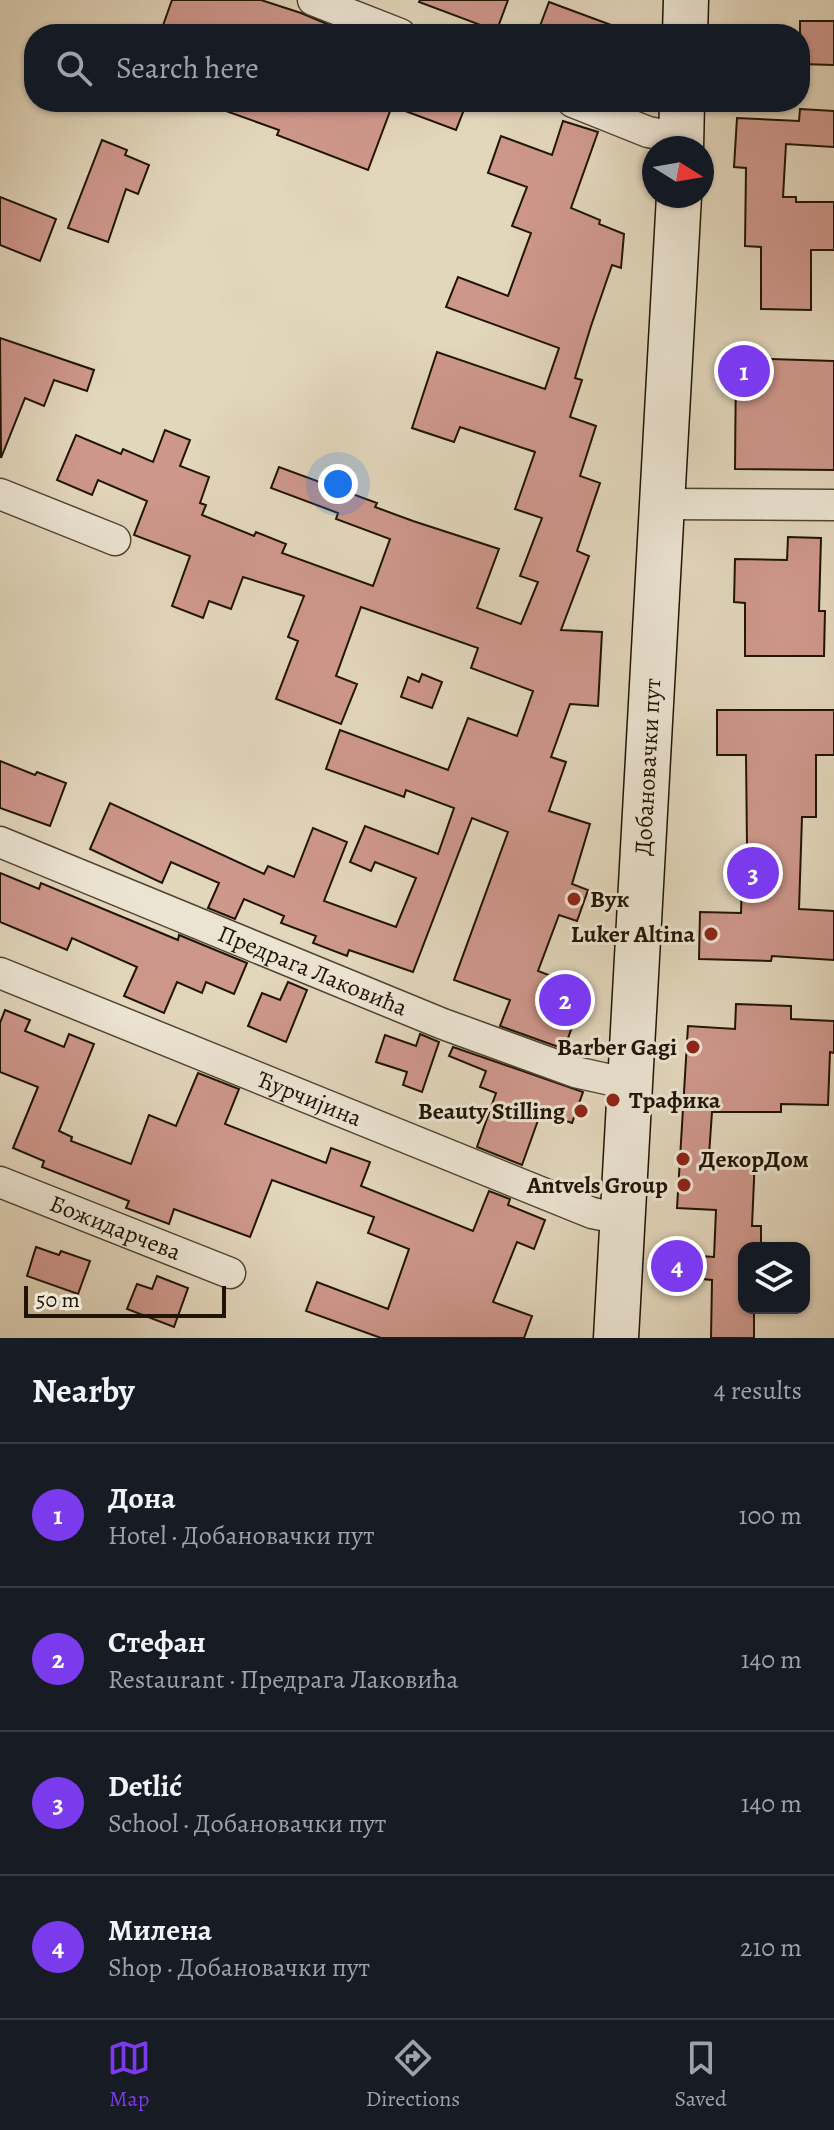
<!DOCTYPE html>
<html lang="en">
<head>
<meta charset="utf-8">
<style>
  body { margin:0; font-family:Alegreya,serif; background:#20242c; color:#f1f3f6 }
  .controls { position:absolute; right:24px; bottom:24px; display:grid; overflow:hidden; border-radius:16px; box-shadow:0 2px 6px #0004 }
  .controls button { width:72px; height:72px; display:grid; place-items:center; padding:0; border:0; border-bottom:2px solid #363941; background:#171b24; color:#f1f3f6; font:40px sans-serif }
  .compass { position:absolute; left:642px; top:136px; width:72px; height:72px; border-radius:50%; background:#171b24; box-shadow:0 2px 6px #0004; rotate:101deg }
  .scale { position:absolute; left:24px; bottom:20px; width:202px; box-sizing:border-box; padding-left:8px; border:4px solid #1f1404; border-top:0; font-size:22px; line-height:28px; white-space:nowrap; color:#1f1404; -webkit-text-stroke:6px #ece4d3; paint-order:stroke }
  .you { position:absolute; left:338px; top:484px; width:28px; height:28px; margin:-20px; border:6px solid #fff; border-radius:50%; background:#1a73e8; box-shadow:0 0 0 12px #1a73e833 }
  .badge { display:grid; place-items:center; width:52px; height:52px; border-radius:50%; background:#7c3aed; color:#fff; font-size:26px; font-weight:700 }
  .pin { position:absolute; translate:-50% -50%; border:4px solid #fff; box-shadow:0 2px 8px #0006 }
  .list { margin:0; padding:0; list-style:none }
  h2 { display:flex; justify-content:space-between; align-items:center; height:104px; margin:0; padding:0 32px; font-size:34px }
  h2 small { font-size:26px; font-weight:400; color:#9ea1a6 }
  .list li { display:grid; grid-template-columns:52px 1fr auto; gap:24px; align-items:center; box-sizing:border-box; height:144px; padding:0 32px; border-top:2px solid #363941 }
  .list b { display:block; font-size:30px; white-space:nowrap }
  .list p { margin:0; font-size:26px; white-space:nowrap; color:#9ea1a6 }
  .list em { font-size:26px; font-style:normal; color:#9ea1a6 }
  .icon { flex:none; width:44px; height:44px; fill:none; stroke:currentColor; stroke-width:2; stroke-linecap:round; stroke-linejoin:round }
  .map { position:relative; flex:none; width:834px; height:1338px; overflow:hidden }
  .search { position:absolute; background:#171b24; box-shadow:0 2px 6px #0004; left:24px; right:24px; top:24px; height:88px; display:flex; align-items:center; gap:20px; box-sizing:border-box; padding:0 28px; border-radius:32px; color:#9ea1a6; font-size:30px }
  .sheet { height:680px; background:#171b24 }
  nav { display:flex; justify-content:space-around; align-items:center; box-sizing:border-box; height:112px; border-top:2px solid #363941; background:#171b24; font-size:22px; color:#9ea1a6 }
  nav a { display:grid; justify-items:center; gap:4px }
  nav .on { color:#7c3aed }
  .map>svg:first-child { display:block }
  .building { fill:#ce978b; stroke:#1f1404; stroke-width:2 }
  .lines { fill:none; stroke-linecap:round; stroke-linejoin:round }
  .street-casing { stroke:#504432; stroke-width:33 }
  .secondary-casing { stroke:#1f1404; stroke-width:47 }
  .street { stroke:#ece4d3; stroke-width:30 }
  .secondary { stroke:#ece4d3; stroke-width:44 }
  .poi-dot { fill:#8f2418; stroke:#ece4d3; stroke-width:3 }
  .labels { text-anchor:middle; stroke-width:6; stroke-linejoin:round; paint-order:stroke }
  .street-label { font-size:24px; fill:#1f1404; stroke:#ece4d3 }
  .poi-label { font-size:24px; font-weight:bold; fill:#1f1404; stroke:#ece4d3; text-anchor:end }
</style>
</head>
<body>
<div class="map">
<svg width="834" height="1338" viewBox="0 0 834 1338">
  <rect width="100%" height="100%" fill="#e2d6bb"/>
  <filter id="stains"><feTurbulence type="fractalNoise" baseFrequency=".0025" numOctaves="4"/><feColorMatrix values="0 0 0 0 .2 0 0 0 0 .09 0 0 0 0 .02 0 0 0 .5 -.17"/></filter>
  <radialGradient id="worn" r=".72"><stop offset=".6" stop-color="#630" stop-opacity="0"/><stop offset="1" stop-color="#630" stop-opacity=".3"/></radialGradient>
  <g class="building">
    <path d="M 172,0 L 261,0 L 301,13 L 351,34 L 160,34 Z"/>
    <path d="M 420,0 L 508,0 L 498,27 L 492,25 L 491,29 L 419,2 Z"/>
    <path d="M 549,2 L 630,32 L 630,34 L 537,34 Z"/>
    <path d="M 800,21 L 834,21 L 834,65 L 800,64 Z"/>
    <path d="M 210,102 L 467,102 L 456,130 L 392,106 L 368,170 L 277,135 L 279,130 L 209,105 Z"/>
    <path d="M 800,109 L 834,111 L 834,147 L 786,144 L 783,197 L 796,197 L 796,202 L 834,202 L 834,250 L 811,250 L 811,310 L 761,309 L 761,247 L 745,246 L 746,168 L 734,167 L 737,118 L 799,121 Z"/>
    <path d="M 563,121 L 598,132 L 571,208 L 600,220 L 599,224 L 624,234 L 621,268 L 612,265 L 591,326 L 575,378 L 582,380 L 570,417 L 596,426 L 580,476 L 600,483 L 577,551 L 589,556 L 561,630 L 602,632 L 598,706 L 570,704 L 551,757 L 566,762 L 549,811 L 590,824 L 572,884 L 588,890 L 577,921 L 559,915 L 538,971 L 580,987 L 566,1025 L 572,1027 L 564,1049 L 500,1026 L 510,1000 L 454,980 L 508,832 L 472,818 L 413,972 L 349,950 L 347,956 L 313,943 L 316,936 L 281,923 L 284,916 L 244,899 L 235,919 L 208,908 L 219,883 L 171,862 L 162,883 L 90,849 L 110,803 L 264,874 L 268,866 L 294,877 L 313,828 L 347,842 L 324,901 L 396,927 L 416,878 L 375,862 L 371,871 L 350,862 L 365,826 L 438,854 L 454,808 L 406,790 L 404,797 L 326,769 L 340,730 L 448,770 L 468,718 L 517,736 L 533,691 L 471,668 L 478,648 L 361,607 L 336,676 L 357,684 L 341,724 L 276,699 L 298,641 L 288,637 L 304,596 L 243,577 L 231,609 L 209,601 L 203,618 L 172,606 L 190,556 L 134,535 L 147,501 L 98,480 L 92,495 L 57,480 L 76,435 L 121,454 L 123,449 L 153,462 L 165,430 L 190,440 L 180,466 L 209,477 L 200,503 L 206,505 L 202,515 L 254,536 L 256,532 L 286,544 L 282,553 L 373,586 L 390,539 L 336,519 L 338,513 L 271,488 L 279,467 L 377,503 L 375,507 L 413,521 L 499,549 L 477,608 L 521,624 L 538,582 L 520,576 L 542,518 L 515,509 L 535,452 L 460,427 L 454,442 L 412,428 L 437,352 L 545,389 L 559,348 L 446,307 L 458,277 L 508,296 L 531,233 L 512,226 L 527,187 L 488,173 L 501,136 L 552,155 Z"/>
    <path d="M 102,140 L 127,150 L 125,155 L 149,165 L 138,194 L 126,189 L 108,242 L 68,228 Z"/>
    <path d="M 0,197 L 56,219 L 40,261 L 0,245 Z"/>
    <path d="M 0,338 L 94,370 L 87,391 L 54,380 L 44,406 L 25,398 L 1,458 Z"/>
    <path d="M 736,358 L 834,361 L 834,470 L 735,469 Z"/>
    <path d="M 788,537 L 821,538 L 819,611 L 825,611 L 824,656 L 745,656 L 745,603 L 734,602 L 735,559 L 787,560 Z"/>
    <path d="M 422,674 L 442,682 L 432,708 L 401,697 L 408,677 L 419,682 Z"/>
    <path d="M 717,710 L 834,710 L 834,755 L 816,755 L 816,817 L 802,817 L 799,909 L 834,911 L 834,960 L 772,956 L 771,961 L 699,959 L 700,912 L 741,913 L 743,846 L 747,846 L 746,755 L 717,755 Z"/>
    <path d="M 0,761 L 35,775 L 37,772 L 66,783 L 50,826 L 0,808 Z"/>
    <path d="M 0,873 L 39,889 L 41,883 L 178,940 L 179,935 L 247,963 L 234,994 L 206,982 L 202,993 L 177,982 L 164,1013 L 124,996 L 137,967 L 72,938 L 67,950 L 0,922 Z"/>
    <path d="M 288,982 L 307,990 L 286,1042 L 248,1026 L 262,993 L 280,1000 Z"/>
    <path d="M 736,1004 L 791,1006 L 791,1019 L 834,1021 L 834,1053 L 830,1052 L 828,1105 L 781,1104 L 781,1112 L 712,1112 L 709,1155 L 755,1157 L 752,1226 L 761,1226 L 761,1248 L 744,1248 L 744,1308 L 754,1308 L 754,1338 L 711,1338 L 712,1280 L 671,1276 L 672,1254 L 714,1257 L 716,1210 L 677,1208 L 688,1026 L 735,1029 Z"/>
    <path d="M 5,1010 L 30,1020 L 25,1031 L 64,1047 L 69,1034 L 94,1044 L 59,1131 L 72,1137 L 71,1141 L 131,1164 L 149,1115 L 176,1126 L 198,1073 L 239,1089 L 225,1124 L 326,1163 L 331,1148 L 370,1162 L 361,1186 L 473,1231 L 489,1191 L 510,1199 L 508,1205 L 545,1220 L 534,1249 L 517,1242 L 493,1302 L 532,1316 L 524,1338 L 381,1338 L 306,1311 L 317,1282 L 388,1309 L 409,1249 L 368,1233 L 374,1217 L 272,1180 L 250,1237 L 174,1209 L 169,1224 L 126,1208 L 129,1201 L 42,1167 L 44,1161 L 13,1148 L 38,1087 L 0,1072 L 0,1023 Z"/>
    <path d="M 420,1034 L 439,1042 L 422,1092 L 403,1085 L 407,1072 L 376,1062 L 385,1035 L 416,1046 Z"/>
    <path d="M 453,1047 L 583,1092 L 572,1123 L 541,1112 L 522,1165 L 477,1147 L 496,1093 L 480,1087 L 486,1071 L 449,1056 Z"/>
    <path d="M 36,1247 L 59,1255 L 61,1251 L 90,1261 L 78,1294 L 27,1276 Z"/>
    <path d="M 157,1276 L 188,1288 L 174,1327 L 127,1309 L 137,1284 L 152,1289 Z"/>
  </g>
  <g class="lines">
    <g class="street-casing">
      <g id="street">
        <path d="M 313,0 L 400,34"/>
        <path d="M 573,102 L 648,132 L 681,138"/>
        <path d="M 0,494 L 115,540"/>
        <path d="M 662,504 L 834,505"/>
        <path id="s1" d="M 0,842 L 443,1024 L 575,1072 L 629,1084"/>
        <path id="s2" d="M 0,973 L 592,1213 L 622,1219"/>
        <path id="s3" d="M 0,1182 L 230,1273"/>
      </g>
    </g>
    <g class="secondary-casing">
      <g id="secondary">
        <path d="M 685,34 L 686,0"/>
        <path d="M 681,148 L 682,102"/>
        <path id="s4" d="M 616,1338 L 679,196"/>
      </g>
    </g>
    <use href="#street" class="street"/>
    <use href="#secondary" class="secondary"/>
  </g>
  <g class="poi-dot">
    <circle cx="574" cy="899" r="8"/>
    <circle cx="711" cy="934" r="8"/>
    <circle cx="693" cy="1047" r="8"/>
    <circle cx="613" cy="1100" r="8"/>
    <circle cx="581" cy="1111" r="8"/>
    <circle cx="683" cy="1159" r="8"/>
    <circle cx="684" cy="1185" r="8"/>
  </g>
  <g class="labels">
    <g class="street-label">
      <text dy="8" stroke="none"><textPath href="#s4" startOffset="572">Добановачки пут</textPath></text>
      <text dy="8" stroke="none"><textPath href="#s1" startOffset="338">Предрага Лаковића</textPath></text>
      <text dy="8" stroke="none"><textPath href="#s2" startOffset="334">Ћурчијина</textPath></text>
      <text dy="8" stroke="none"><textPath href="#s3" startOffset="124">Божидарчева</textPath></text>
    </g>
    <g class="poi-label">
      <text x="590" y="907" text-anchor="start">Вук</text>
      <text x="695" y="942">Luker Altina</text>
      <text x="677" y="1055">Barber Gagi</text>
      <text x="629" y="1108" text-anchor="start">Трафика</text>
      <text x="565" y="1119">Beauty Stilling</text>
      <text x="699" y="1167" text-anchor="start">ДекорДом</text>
      <text x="668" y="1193">Antvels Group</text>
    </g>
  </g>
  <rect width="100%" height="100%" filter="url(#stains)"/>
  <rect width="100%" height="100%" fill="url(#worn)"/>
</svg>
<div class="controls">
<button><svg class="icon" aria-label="layers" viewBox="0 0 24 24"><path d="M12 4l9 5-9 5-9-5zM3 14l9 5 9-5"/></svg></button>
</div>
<svg class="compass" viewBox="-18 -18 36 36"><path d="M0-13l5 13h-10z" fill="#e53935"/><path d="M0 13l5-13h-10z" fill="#9ea1a6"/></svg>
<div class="scale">50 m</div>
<div class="you"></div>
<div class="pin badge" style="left:744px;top:371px">1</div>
<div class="pin badge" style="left:565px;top:1000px">2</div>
<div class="pin badge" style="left:753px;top:873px">3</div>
<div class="pin badge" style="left:677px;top:1266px">4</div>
<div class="search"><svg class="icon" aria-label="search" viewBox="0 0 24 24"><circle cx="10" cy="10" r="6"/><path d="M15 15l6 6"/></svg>Search here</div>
</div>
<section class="sheet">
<h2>Nearby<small>4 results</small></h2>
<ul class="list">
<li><span class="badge">1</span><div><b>Дона</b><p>Hotel · Добановачки пут</p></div><em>100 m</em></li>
<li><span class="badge">2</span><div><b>Стефан</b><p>Restaurant · Предрага Лаковића</p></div><em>140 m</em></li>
<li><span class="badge">3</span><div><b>Detlić</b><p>School · Добановачки пут</p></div><em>140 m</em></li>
<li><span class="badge">4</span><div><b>Милена</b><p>Shop · Добановачки пут</p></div><em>210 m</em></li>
</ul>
</section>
<nav>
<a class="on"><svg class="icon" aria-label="map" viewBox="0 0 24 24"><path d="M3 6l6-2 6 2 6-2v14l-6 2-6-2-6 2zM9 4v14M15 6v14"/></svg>Map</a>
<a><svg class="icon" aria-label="directions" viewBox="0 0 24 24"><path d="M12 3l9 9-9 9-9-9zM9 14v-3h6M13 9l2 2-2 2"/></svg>Directions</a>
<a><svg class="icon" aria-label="saved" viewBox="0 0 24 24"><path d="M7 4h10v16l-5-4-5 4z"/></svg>Saved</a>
</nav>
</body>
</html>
